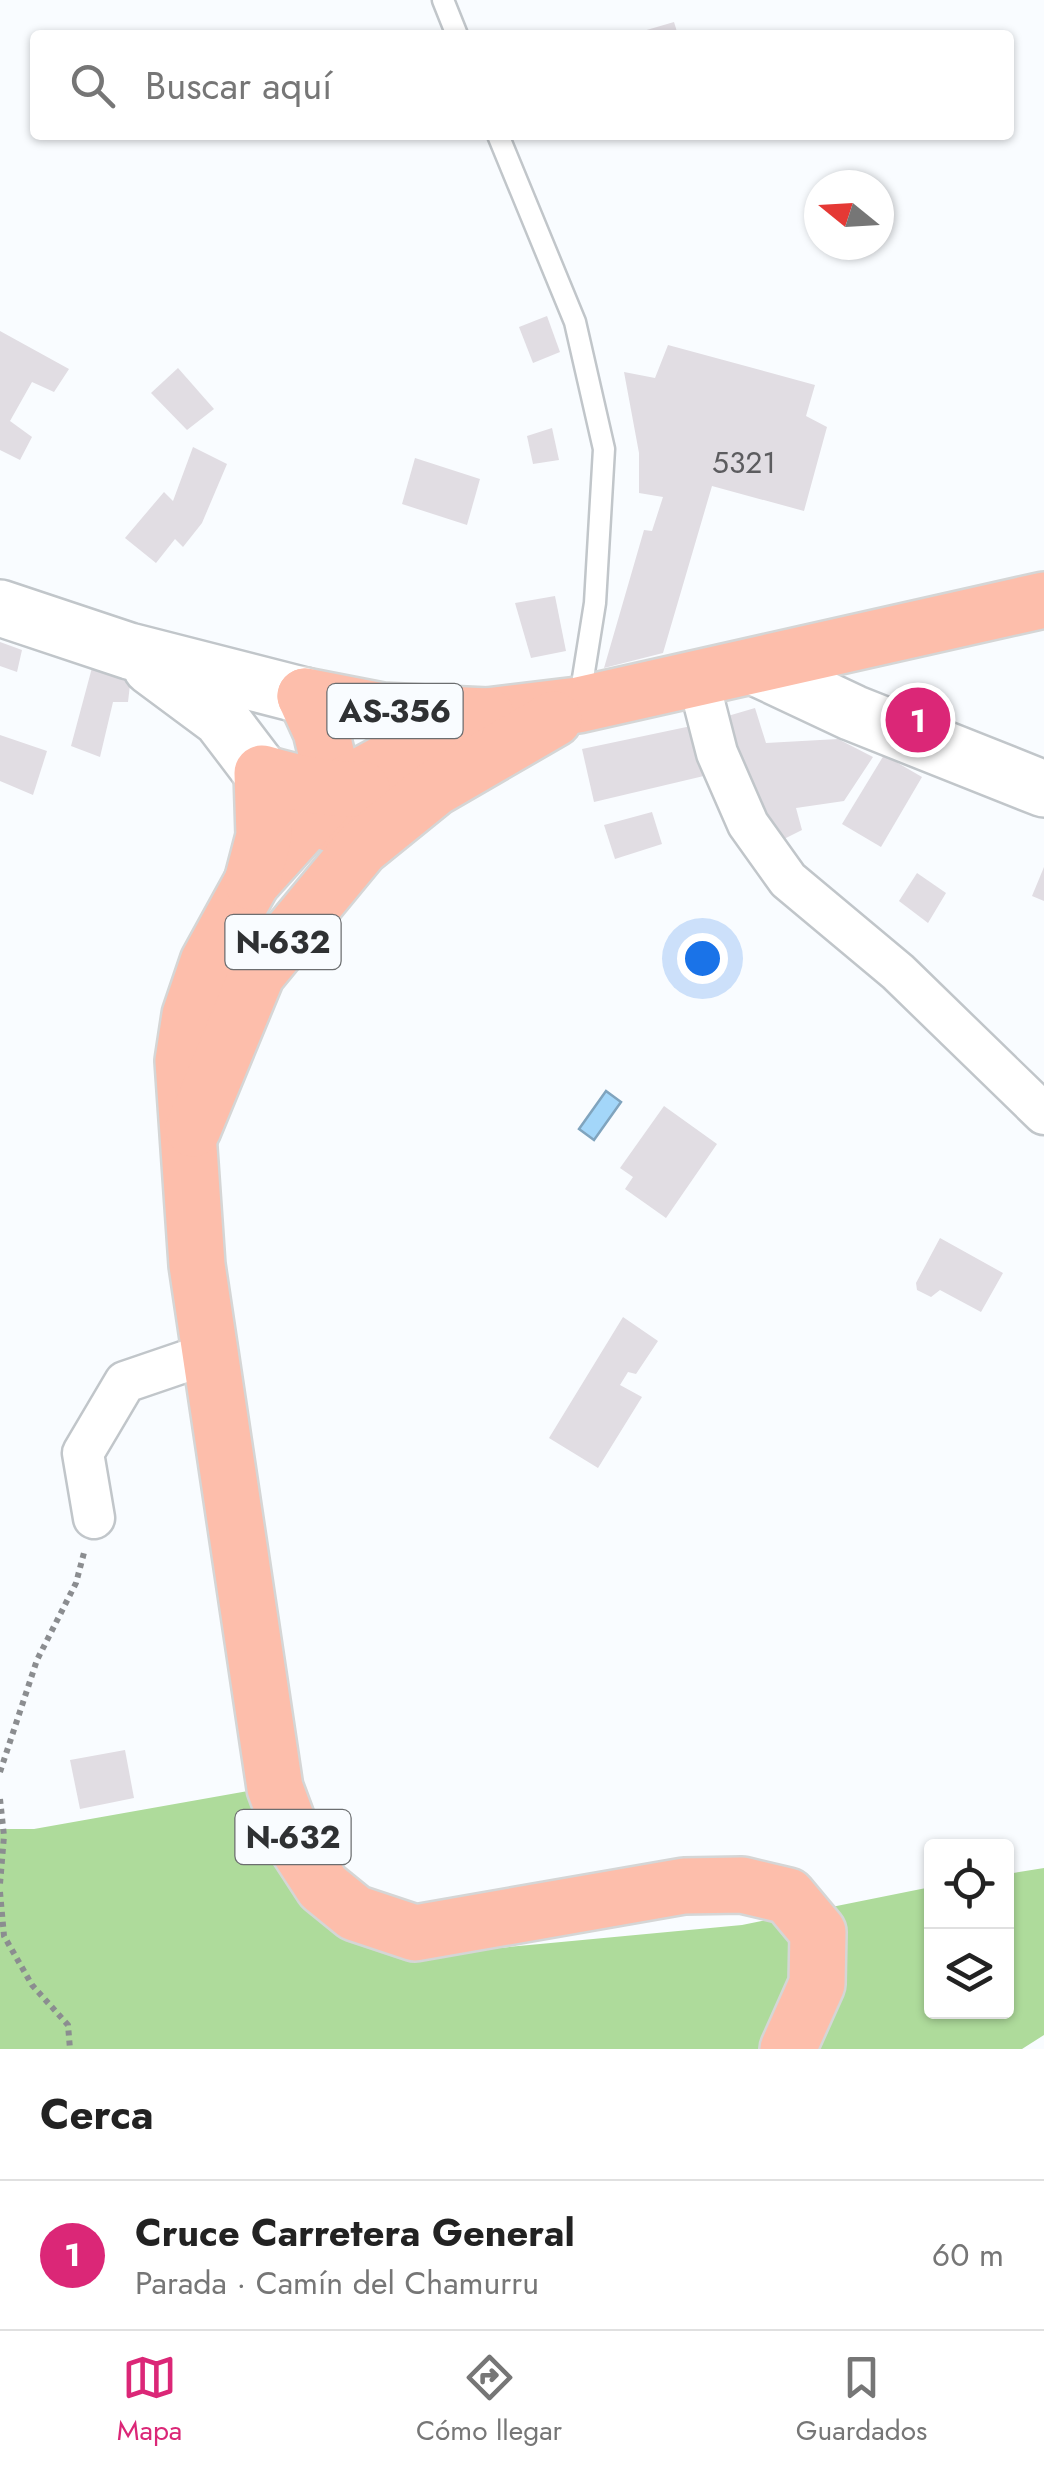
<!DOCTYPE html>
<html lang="es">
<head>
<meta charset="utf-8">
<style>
  body { margin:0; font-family:Jost,sans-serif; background:#f6f6f6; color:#222 }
  .controls { position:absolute; right:30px; bottom:30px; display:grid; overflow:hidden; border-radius:10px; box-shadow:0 2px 8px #0004 }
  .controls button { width:90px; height:90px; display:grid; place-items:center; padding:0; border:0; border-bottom:2px solid #e0e0e0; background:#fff; color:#222; font:50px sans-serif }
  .compass { position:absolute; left:804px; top:170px; width:90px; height:90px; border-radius:50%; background:#fff; box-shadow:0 2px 8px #0004; rotate:288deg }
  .you { position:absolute; left:702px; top:958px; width:35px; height:35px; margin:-25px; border:8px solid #fff; border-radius:50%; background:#1a73e8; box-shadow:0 0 0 15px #1a73e833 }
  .badge { display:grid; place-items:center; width:65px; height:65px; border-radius:50%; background:#db2777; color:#fff; font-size:32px; font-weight:700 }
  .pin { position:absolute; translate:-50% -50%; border:5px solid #fff; box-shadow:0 2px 10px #0006 }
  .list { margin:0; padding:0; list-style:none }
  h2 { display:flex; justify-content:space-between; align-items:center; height:130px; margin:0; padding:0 40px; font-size:42px }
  h2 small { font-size:32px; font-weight:400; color:#767676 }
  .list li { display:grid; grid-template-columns:65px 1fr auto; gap:30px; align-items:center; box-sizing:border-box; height:150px; padding:0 40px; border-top:2px solid #e0e0e0 }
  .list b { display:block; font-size:38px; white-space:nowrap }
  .list p { margin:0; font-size:32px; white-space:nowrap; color:#767676 }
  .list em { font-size:32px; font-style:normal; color:#767676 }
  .icon { flex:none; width:55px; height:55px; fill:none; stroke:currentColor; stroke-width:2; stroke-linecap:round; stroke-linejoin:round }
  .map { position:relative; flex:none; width:1044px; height:2049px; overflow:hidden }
  .search { position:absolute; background:#fff; box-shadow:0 2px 8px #0004; left:30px; right:30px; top:30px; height:110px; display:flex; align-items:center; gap:25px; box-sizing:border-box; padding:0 35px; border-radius:10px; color:#767676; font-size:38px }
  .sheet { height:280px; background:#fff }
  nav { display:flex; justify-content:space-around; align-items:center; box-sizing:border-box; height:140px; border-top:2px solid #e0e0e0; background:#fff; font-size:28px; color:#767676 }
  nav a { display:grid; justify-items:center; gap:5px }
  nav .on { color:#db2777 }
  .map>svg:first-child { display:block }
  .green { fill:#aedb9b }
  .water { fill:#a3d6f9; stroke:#80a4be; stroke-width:2.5 }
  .building { fill:#e1dde3 }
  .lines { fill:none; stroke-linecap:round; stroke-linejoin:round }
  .lane-casing { stroke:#c1c6ca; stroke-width:25 }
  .street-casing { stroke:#c1c6ca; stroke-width:45 }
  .secondary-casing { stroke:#c1c6ca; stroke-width:60 }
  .highway-casing { stroke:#d5d6d6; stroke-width:60 }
  .path { stroke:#8b8d90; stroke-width:6; stroke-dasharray:5 5; stroke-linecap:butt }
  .lane { stroke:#fff; stroke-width:20 }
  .street { stroke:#fff; stroke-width:40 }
  .secondary { stroke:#fff; stroke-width:55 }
  .highway { stroke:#fdbeab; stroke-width:55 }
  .labels { text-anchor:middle; stroke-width:8; stroke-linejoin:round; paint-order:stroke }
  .number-label { font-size:30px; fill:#5c5c5f }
  .shield { fill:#f9fcff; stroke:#6c6e70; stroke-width:2.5 }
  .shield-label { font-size:32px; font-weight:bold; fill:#2f3133 }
</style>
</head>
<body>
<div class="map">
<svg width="1044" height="2049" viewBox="0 0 1044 2049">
  <rect width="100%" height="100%" fill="#f9fcff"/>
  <path class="green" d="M 248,1791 L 266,1851 L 303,1907 L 367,1947 L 435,1954 L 742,1925 L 931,1887 L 932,2012 L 1006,2012 L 1007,1874 L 1044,1868 L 1044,2035 L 1022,2049 L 0,2049 L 0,1829 L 34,1829 Z"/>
  <path class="water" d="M 606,1091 L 621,1102 L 594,1140 L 579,1129 Z"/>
  <g class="building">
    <path d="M 674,22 L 678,35 L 633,35 L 633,34 Z"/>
    <path d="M 547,316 L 560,352 L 533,363 L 519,327 Z"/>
    <path d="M 0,331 L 69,369 L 54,392 L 32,382 L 10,421 L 32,437 L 20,460 L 0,450 Z"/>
    <path d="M 668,345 L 815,385 L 806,416 L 827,427 L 804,511 L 712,486 L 663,653 L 604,668 L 644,530 L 652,531 L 663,497 L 639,493 L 639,453 L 624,372 L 655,378 Z"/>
    <path d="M 178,368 L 214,409 L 187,430 L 151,393 Z"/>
    <path d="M 552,428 L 559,460 L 533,464 L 527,436 Z"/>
    <path d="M 193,447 L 227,464 L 202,523 L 183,547 L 175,539 L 156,563 L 125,538 L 164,492 L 173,501 Z"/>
    <path d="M 415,458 L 480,479 L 467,525 L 402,504 Z"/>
    <path d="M 555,596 L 566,651 L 531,658 L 515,603 Z"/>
    <path d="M 0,642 L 22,650 L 17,672 L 0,666 Z"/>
    <path d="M 93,664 L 131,676 L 128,702 L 113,702 L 100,757 L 71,746 Z"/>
    <path d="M 755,708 L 766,743 L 838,739 L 873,757 L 844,801 L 796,808 L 802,830 L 780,841 L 757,815 L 721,718 Z"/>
    <path d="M 696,725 L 708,775 L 594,802 L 582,749 Z"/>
    <path d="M 0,735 L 47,751 L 33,795 L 0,781 Z"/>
    <path d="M 884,755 L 922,777 L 881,847 L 842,824 Z"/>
    <path d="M 652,812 L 662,844 L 615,859 L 604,825 Z"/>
    <path d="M 1044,867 L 1044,901 L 1032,896 Z"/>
    <path d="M 917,873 L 946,893 L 928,923 L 899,901 Z"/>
    <path d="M 664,1106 L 717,1144 L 666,1218 L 625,1189 L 633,1177 L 620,1168 Z"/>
    <path d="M 940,1238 L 1003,1273 L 981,1312 L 940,1290 L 931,1297 L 917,1290 L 916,1283 Z"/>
    <path d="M 623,1317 L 658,1341 L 636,1374 L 628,1372 L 620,1385 L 642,1397 L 598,1468 L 549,1438 Z"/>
    <path d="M 125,1750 L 134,1798 L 80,1809 L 70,1760 Z"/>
  </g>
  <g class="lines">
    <g class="lane-casing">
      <g id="lane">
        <path d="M 443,0 L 457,35"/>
        <path d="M 498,135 L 575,322 L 604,449 L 595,603 L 579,703"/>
      </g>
    </g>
    <g class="street-casing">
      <g id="street">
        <path d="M 698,679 L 717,753 L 748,824 L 788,880 L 898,972 L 1044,1114"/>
        <path d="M 94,1518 L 83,1453 L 125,1382 L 210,1353"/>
      </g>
    </g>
    <g class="secondary-casing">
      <g id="secondary">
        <path d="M 0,608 L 129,651 L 305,696"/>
        <path d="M 151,667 L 221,719 L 262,773"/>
        <path d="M 755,667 L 853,713 L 1044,789"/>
      </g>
    </g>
    <g class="highway-casing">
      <g id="highway">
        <path d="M 305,696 L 382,711 L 487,716 L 578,705 L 1044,600"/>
        <path d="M 305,696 L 321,731 L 335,790 L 331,824"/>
        <path d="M 487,716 L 408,750 L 335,790 L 252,882 L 208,962 L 190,1015 L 183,1061 L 197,1265 L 275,1788 L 297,1847 L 323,1887 L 355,1913 L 415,1933 L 684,1886 L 742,1885 L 788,1896 L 818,1932 L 817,1984 L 788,2049"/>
        <path d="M 252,882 L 264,836 L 262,773 C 296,783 326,790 362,789"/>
        <path d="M 193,1129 L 257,974 L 361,848 L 435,788 L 554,719"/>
      </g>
    </g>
    <g class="path">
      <path d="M 0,1772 L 37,1660 L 76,1583 L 85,1549"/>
      <path d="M 0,1799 L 4,1836 L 0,1884"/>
      <path d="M 0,1892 L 4,1936 L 32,1985 L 68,2025 L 70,2049"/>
    </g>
    <use href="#lane" class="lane"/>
    <use href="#street" class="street"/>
    <use href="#secondary" class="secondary"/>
    <use href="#highway" class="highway"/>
  </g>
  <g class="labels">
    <g class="number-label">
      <text x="744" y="473">5321</text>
    </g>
    <g class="shield">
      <rect x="327.5" y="684" width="135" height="54" rx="8"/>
      <rect x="225.5" y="915" width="115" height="54" rx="8"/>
      <rect x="235.5" y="1810" width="115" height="54" rx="8"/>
    </g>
    <g class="shield-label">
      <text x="395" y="722">AS-356</text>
      <text x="283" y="953">N-632</text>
      <text x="293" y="1848">N-632</text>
    </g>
  </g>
</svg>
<div class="controls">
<button><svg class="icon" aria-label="locate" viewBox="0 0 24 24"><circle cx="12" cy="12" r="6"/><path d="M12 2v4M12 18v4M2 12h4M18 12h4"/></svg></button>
<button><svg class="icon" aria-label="layers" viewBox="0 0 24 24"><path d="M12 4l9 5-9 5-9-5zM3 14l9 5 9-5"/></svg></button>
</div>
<svg class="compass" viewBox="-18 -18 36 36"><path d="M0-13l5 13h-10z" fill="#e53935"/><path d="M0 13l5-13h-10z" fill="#767676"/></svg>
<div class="you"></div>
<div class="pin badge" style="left:918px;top:720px">1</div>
<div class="search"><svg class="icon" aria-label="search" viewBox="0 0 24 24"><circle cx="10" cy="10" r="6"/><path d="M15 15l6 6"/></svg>Buscar aquí</div>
</div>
<section class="sheet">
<h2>Cerca<small></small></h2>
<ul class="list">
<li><span class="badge">1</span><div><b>Cruce Carretera General</b><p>Parada · Camín del Chamurru</p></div><em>60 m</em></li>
</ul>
</section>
<nav>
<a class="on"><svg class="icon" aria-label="map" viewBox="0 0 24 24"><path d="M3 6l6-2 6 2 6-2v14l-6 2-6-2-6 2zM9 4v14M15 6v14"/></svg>Mapa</a>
<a><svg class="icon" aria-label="directions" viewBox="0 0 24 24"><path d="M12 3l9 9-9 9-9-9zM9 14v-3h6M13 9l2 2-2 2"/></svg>Cómo llegar</a>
<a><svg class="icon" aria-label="saved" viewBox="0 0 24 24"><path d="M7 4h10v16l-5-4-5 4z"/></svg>Guardados</a>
</nav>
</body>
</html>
